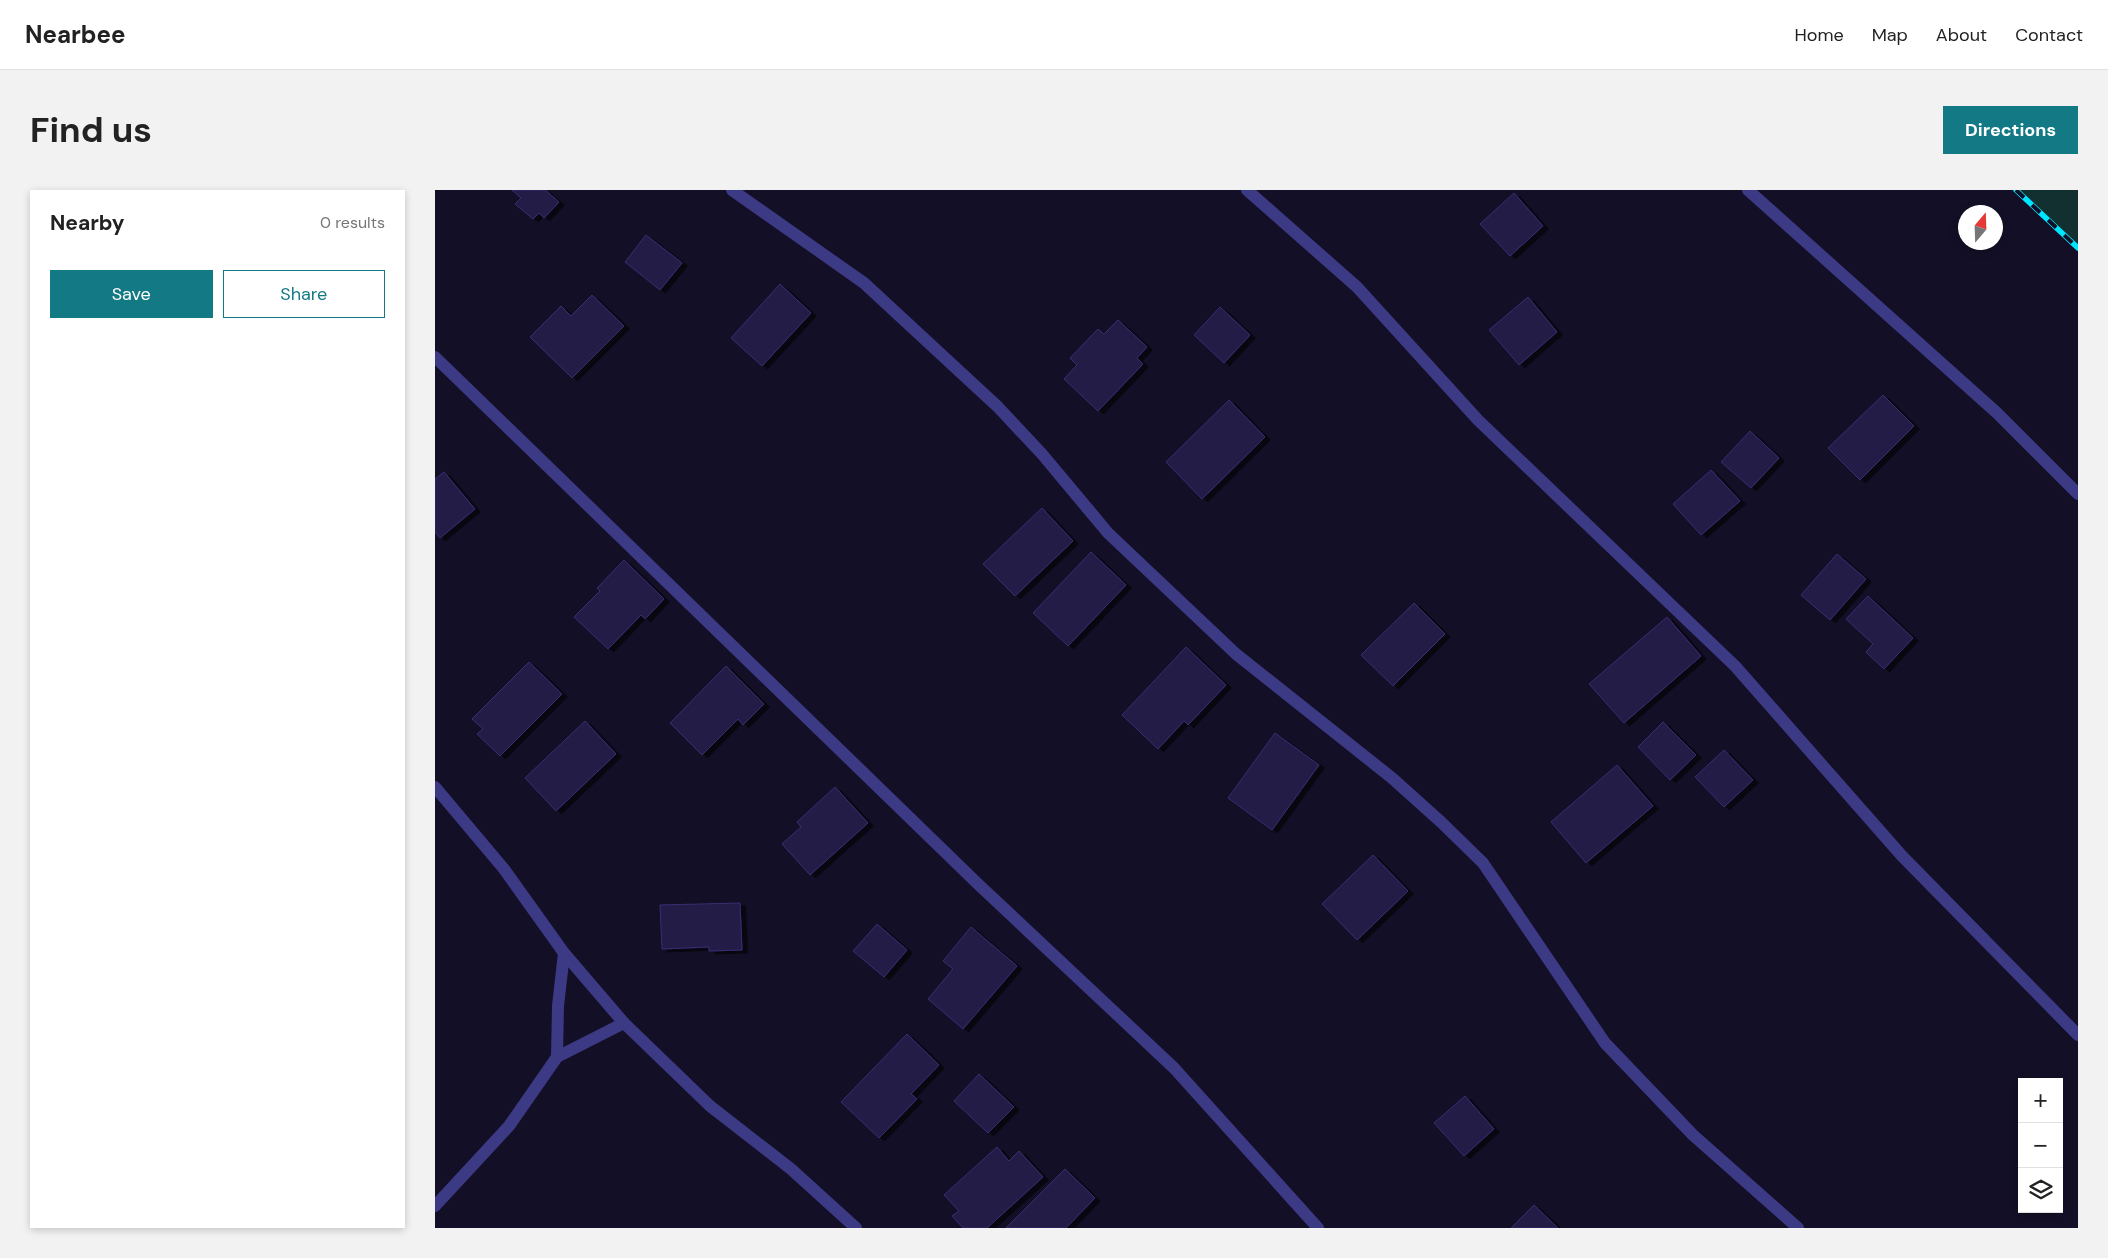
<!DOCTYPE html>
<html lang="en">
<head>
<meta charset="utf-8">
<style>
  body { margin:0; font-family:"DM Sans",sans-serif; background:#f2f2f2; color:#222 }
  .controls { position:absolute; right:15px; bottom:15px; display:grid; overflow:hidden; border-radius:0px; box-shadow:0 2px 8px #0003 }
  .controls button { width:45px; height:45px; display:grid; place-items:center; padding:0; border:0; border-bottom:1px solid #e0e0e0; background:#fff; color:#222; font:25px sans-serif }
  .compass { position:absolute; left:1523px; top:15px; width:45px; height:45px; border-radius:50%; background:#fff; box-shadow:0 2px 8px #0003; rotate:19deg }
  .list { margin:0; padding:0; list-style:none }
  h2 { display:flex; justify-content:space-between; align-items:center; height:65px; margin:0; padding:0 20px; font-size:21px }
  h2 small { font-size:16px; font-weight:400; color:#767676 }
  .actions { display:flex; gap:10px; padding:15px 20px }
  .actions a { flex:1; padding:11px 0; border:1px solid #137a85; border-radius:0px; text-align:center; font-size:18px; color:#137a85 }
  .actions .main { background:#137a85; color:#fff }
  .icon { flex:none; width:28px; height:28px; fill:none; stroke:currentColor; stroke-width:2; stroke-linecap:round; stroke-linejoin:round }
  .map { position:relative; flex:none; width:1643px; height:1038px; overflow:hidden; border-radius:0px }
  header { display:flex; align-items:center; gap:30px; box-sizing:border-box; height:70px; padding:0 25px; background:#fff; border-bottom:1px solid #e0e0e0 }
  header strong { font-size:24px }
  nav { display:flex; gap:28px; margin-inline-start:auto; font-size:18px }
  .intro { display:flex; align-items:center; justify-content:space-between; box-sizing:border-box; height:120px; padding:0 30px }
  h1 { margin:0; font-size:35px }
  .button { padding:12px 22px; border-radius:0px; background:#137a85; color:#fff; font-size:18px; font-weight:700 }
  main { display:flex; gap:30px; padding:0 30px }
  aside { flex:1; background:#fff; border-radius:0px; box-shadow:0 2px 8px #0003 }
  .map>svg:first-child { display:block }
  .green { fill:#12302f }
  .building { fill:#241b47; stroke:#3b2d73; filter:url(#shadow) }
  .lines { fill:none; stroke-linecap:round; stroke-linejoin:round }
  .street { stroke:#3d3a85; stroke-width:12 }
  .rail-casing { stroke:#00e5ff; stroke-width:5.5 }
  .rail { stroke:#130f26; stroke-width:4; stroke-dasharray:11; stroke-linecap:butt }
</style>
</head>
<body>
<header>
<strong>Nearbee</strong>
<nav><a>Home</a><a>Map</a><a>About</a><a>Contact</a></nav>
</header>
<div class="intro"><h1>Find us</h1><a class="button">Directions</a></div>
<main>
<aside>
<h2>Nearby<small>0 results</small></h2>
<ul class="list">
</ul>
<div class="actions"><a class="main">Save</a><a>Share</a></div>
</aside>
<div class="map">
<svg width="1643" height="1038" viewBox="0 0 1643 1038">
  <defs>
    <filter id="shadow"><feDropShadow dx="5.5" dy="3" stdDeviation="0" flood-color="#0009"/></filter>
  </defs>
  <rect width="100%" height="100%" fill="#130f26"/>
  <path class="green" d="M 1581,0 L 1643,0 L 1643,58 Z"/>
  <g class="building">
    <path d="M 77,0 L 110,0 L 124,12 L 109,28 L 104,23 L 98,29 L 80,14 L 86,8 Z"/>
    <path d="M 1079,3 L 1108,36 L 1075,66 L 1045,34 Z"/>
    <path d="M 211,45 L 247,73 L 225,100 L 190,72 Z"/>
    <path d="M 345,94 L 376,123 L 327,176 L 296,148 Z"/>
    <path d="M 157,105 L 189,136 L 137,188 L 95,147 L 126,116 L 136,126 Z"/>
    <path d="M 1093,107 L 1122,142 L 1084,175 L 1054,140 Z"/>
    <path d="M 785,117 L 815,145 L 789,173 L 759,145 Z"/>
    <path d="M 683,130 L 712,157 L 702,168 L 708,174 L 663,221 L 629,189 L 642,175 L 635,168 L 663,139 L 669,144 Z"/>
    <path d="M 1448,205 L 1479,236 L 1425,290 L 1393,258 Z"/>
    <path d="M 794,210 L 830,247 L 767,309 L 731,272 Z"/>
    <path d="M 1315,241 L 1344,268 L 1316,298 L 1286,272 Z"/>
    <path d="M 1276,280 L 1305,311 L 1266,345 L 1238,314 Z"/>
    <path d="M 9,282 L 40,319 L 5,348 L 0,342 L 0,289 Z"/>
    <path d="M 607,318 L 638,351 L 580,406 L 548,374 Z"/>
    <path d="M 656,362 L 691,395 L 633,456 L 598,423 Z"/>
    <path d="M 1402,364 L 1431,389 L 1395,430 L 1366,405 Z"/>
    <path d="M 189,370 L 229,409 L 210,429 L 206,425 L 173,459 L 139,427 L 165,401 L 162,398 Z"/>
    <path d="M 1433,406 L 1478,448 L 1449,479 L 1431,462 L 1438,454 L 1411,429 Z"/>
    <path d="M 979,413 L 1010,444 L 958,496 L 926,465 Z"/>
    <path d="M 1232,427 L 1266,466 L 1189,533 L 1154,494 Z"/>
    <path d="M 751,457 L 791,495 L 753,535 L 749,531 L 723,559 L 687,525 Z"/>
    <path d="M 94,472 L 127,504 L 65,566 L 42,544 L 48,539 L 37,529 Z"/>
    <path d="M 291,476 L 329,514 L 308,535 L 303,529 L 267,565 L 235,533 Z"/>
    <path d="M 150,531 L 181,564 L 121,621 L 90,588 Z"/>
    <path d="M 1228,532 L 1261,565 L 1235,590 L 1203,557 Z"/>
    <path d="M 840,543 L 884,575 L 837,640 L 793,608 Z"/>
    <path d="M 1289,560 L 1318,590 L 1289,617 L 1260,587 Z"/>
    <path d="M 1182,575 L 1218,616 L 1151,673 L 1116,632 Z"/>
    <path d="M 400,597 L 433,633 L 375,685 L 347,654 L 366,637 L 362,632 Z"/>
    <path d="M 938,665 L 973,701 L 922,750 L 887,714 Z"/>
    <path d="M 305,713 L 307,760 L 274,761 L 274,757 L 227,759 L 225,715 Z"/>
    <path d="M 442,734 L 472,760 L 449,787 L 418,761 Z"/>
    <path d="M 536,737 L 582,776 L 528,839 L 493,809 L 518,779 L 508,771 Z"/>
    <path d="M 472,844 L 504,875 L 476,904 L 482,909 L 444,948 L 406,912 Z"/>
    <path d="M 544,884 L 579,917 L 553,943 L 519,911 Z"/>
    <path d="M 1030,906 L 1059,939 L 1029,966 L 999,933 Z"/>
    <path d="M 562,957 L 574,971 L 584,961 L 608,987 L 552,1038 L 528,1038 L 517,1026 L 524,1021 L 509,1005 Z"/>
    <path d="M 630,979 L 660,1008 L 631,1038 L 571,1038 Z"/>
    <path d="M 1099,1015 L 1123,1038 L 1076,1038 Z"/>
  </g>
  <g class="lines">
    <g class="street">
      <path d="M 297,0 L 429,93 L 563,217 L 607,264 L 673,343 L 801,464 L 957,588 L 1006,632 L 1048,673 L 1170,853 L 1258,945 L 1363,1038"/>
      <path d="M 812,0 L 922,97 L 1043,230 L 1300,476 L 1467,666 L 1643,845"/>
      <path d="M 1313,0 L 1562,223 L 1643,304"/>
      <path d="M 0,167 L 544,695 L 739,878 L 883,1038"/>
      <path d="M 0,597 L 69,679 L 129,763 L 189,833 L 275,916 L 356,979 L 421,1038"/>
      <path d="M 122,867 L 123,816 L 129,763"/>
      <path d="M 0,1016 L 74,936 L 122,867 L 189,833"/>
    </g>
    <g class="rail-casing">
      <path id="rail" d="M 1581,0 L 1643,58"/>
    </g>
    <use href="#rail" class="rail"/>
  </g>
</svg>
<div class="controls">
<button>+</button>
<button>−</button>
<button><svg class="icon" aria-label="layers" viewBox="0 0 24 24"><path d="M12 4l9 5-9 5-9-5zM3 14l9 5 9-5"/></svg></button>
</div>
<svg class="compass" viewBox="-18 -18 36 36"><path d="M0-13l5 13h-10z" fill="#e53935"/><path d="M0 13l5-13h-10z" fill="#767676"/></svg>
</div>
</main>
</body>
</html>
